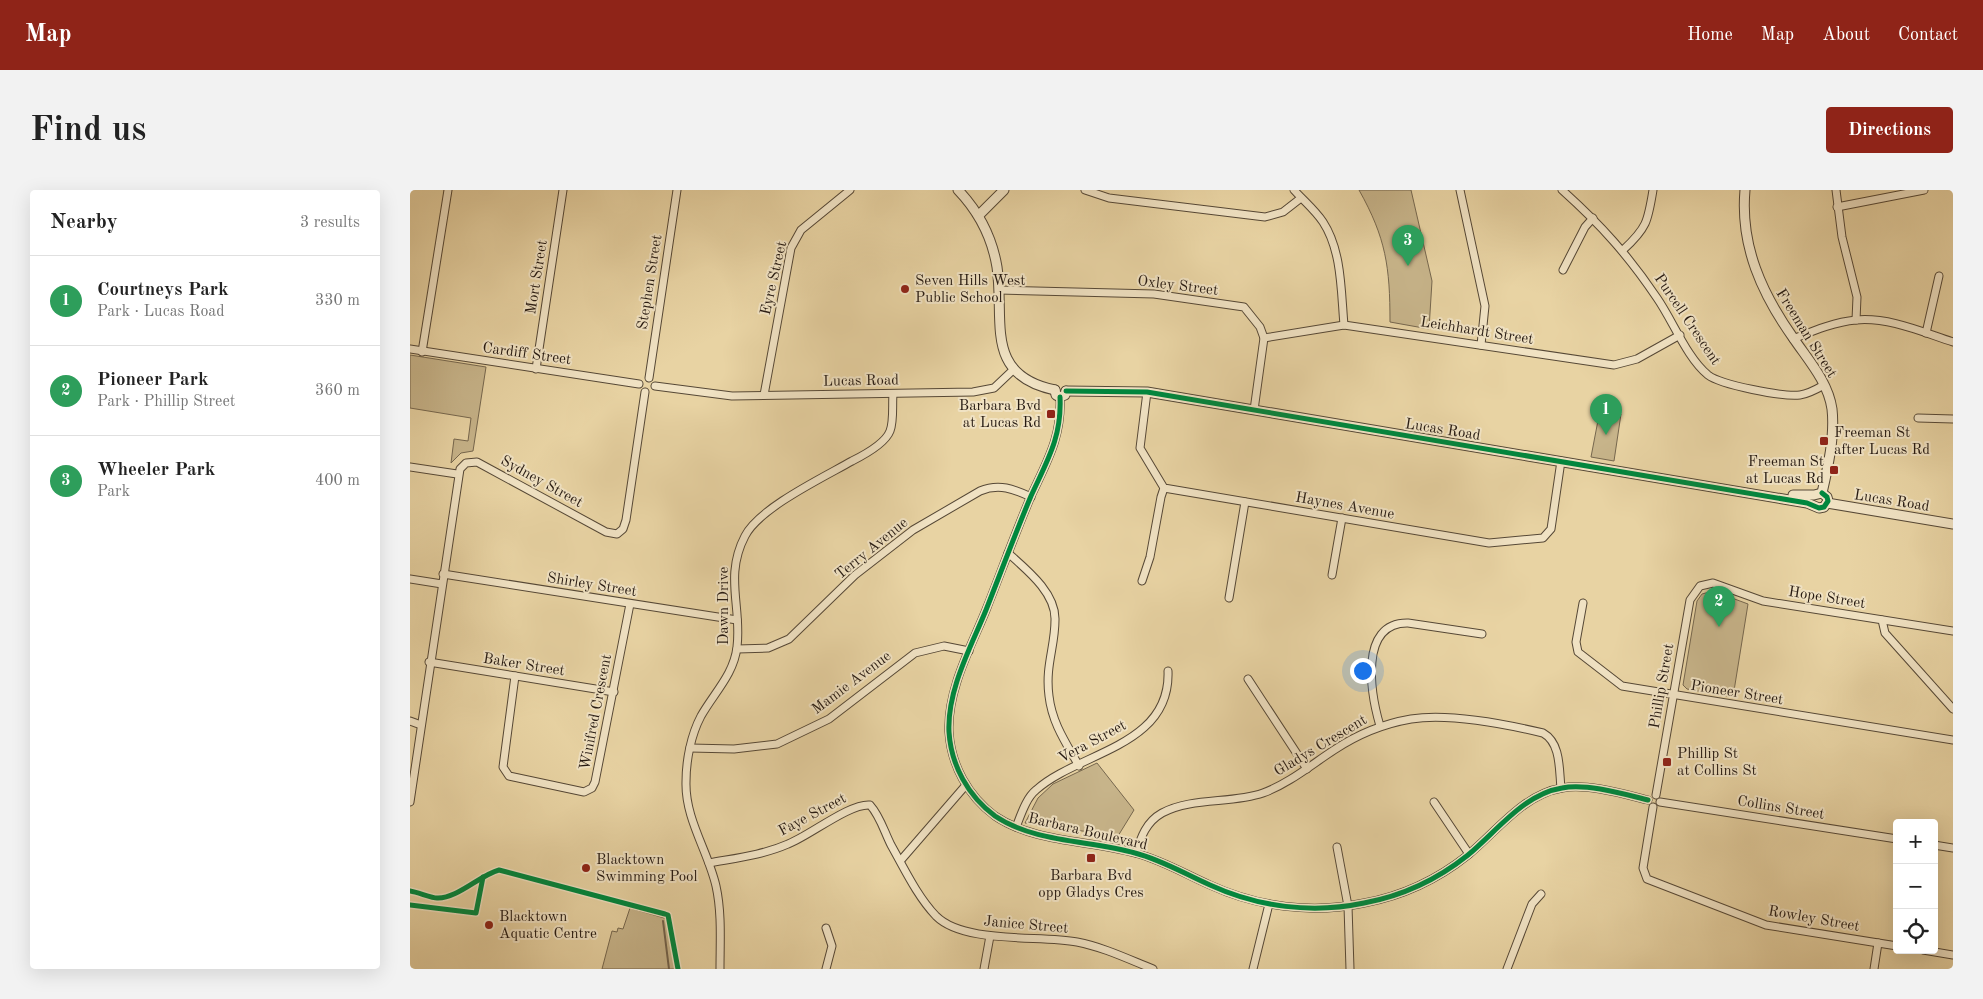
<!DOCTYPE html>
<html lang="en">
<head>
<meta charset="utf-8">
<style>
  body { margin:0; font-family:"Old Standard TT",serif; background:#f2f2f2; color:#222 }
  .controls { position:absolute; right:15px; bottom:15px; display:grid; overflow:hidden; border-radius:5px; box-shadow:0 5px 20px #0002 }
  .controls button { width:45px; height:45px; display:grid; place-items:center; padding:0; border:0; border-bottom:1px solid #e0e0e0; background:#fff; color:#222; font:25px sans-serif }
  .you { position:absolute; left:952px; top:480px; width:18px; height:18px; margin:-12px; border:4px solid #fff; border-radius:50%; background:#1a73e8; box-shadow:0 0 0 8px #1a73e833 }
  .badge { display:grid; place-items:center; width:32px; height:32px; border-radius:50%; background:#8f2418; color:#fff; font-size:16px; font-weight:700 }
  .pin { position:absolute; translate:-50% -41px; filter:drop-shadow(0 1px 2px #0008) }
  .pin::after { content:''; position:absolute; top:26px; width:18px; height:15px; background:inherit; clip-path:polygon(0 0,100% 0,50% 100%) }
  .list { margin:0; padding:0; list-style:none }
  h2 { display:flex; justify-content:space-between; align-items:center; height:65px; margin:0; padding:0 20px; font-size:21px }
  h2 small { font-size:16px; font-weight:400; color:#767676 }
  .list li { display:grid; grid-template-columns:32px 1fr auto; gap:15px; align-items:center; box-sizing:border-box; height:90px; padding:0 20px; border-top:1px solid #e0e0e0 }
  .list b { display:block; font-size:19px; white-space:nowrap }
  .list p { margin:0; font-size:16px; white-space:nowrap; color:#767676 }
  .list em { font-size:16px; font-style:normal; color:#767676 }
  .icon { flex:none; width:28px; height:28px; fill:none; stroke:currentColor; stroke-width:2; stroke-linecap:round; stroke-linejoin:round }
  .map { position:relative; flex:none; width:1543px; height:779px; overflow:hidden; border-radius:5px }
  header { display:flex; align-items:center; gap:30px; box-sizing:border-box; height:70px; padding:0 25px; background:#8f2418; color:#fff }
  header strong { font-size:24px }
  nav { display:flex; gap:28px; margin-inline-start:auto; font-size:18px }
  .intro { display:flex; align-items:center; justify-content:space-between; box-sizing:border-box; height:120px; padding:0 30px }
  h1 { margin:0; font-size:35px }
  .button { padding:12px 22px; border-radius:5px; background:#8f2418; color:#fff; font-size:18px; font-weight:700 }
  main { display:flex; gap:30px; padding:0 30px }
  aside { flex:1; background:#fff; border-radius:5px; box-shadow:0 5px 20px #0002 }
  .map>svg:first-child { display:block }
  .green { fill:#c7b48a; stroke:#76674e }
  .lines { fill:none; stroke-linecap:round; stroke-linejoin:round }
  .stream { stroke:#73634c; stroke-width:2 }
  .minor-casing { stroke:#564836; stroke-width:9 }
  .tertiary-casing { stroke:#564836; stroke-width:11 }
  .minor { stroke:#f0e2c3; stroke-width:7 }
  .tertiary { stroke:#f0e2c3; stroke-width:9 }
  .cycleway-casing { stroke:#f0e2c3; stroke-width:8 }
  .cycleway { stroke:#00873e; stroke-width:5 }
  .poi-dot { fill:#8f2418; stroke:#f0e2c3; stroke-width:2 }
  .labels { text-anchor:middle; stroke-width:4; stroke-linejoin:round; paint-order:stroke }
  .street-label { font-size:15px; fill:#261a12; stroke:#f0e2c3 }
  .poi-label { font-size:15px; fill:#261a12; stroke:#f0e2c3; text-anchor:start }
</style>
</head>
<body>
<header>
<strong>Map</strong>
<nav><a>Home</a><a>Map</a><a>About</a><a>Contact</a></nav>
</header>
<div class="intro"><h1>Find us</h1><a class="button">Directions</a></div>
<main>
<aside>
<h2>Nearby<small>3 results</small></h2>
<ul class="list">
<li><span class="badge" style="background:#2e9e5b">1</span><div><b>Courtneys Park</b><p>Park · Lucas Road</p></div><em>330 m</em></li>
<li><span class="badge" style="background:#2e9e5b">2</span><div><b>Pioneer Park</b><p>Park · Phillip Street</p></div><em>360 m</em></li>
<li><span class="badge" style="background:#2e9e5b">3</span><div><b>Wheeler Park</b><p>Park</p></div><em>400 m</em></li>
</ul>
</aside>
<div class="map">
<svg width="1543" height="779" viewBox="0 0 1543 779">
  <rect width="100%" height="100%" fill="#e8d3a3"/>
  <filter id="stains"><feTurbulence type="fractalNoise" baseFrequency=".004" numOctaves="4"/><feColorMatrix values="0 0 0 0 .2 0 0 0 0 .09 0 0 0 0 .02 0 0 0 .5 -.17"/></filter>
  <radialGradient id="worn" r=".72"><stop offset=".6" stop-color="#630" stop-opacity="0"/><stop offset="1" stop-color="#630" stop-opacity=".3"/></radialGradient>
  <g class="green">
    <path d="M 949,0 L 1001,0 L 1022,91 L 1019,139 L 980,132 C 980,77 976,48 949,0 Z"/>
    <path d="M 0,165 L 76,177 L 63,261 L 51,263 L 41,273 L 44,249 L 58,251 L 61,228 L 0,218 Z"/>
    <path d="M 1190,220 L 1211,224 L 1204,271 L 1181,267 Z"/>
    <path d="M 1303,401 L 1338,414 L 1323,507 L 1277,499 L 1273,495 L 1287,411 L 1292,404 Z"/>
    <path d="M 687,573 L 724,620 L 708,646 L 615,633 L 628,608 L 643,594 Z"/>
    <path d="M 220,718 L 261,730 L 269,779 L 192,779 L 202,741 L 207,742 L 208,738 L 213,739 Z"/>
  </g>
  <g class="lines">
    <path class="stream" d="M 253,731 L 259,779"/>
    <g class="minor-casing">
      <g id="minor">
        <path d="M 675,0 L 699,8 L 855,27 L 873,22 L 891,8"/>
        <path d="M 884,0 C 894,11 905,20 913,32 C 932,61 931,102 934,135"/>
        <path d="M 1050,0 L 1075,116 L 1071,155"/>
        <path d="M 1152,0 C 1191,35 1218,65 1247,108 C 1263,131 1277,168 1298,185 C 1311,195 1373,207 1390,205 C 1398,204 1407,199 1414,195"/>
        <path d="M 1426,0 L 1432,47 L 1447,107 L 1446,130"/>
        <path d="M 1427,17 L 1514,0"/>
        <path d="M 1213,60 C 1237,38 1238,31 1243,0"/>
        <path d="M 1153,80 L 1175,37 L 1183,28"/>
        <path d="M 589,100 L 744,104 L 834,117 L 850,137 L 854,148 L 844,220"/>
        <path d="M 1516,143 L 1529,86"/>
        <path d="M 854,148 L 934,135 L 1204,175 L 1227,169 L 1270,145"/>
        <path d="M 1383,149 C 1403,141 1424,132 1446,130 C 1479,127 1512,142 1543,152"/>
        <path d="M 0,159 L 229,194"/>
        <path d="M 12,162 L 38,0"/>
        <path d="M 126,179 L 153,0"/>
        <path d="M 239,188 L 267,0"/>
        <path d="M 245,196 L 322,206 L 563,202 L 584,198 L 603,180"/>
        <path d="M 737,202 L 730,258 L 754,298 L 1079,353 L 1133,348 L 1141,339 L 1151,271"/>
        <path d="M 354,205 L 381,58 L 391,40 L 440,0"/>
        <path d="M 650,207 C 652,247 637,271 621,306 C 605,344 591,382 576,420 C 561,457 537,500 539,542 C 541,575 558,606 585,626 C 625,653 680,650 725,663 C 752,670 775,684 800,695 C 848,717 902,724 954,713 C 992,706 1028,689 1058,665 C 1087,641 1114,604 1152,598 C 1176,593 1214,604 1238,610"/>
        <path d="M 1508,228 L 1543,229"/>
        <path d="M 0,277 L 47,284"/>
        <path d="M 598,363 C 617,380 646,403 645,430 C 645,457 635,476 639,506 C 642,533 656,553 669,576"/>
        <path d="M 33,384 L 327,430"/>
        <path d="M 922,385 L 932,328"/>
        <path d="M 0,389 L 32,394"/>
        <path d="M 732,391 L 740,367 L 751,307 L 754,298"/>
        <path d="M 819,408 L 835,312"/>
        <path d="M 1173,413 L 1166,452 L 1168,462 L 1212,496 L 1543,550"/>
        <path d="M 1472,430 L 1475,443 L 1543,519"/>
        <path d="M 327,459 L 358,458 L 379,449 L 445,385 L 503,340 L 570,301 C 589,293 604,299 621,307"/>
        <path d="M 19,472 L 204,502"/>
        <path d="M 105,486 L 93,577 L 99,586 L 174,602 L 182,598 L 185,592 L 220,414"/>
        <path d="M 838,489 L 897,579"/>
        <path d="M 0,531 L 11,535"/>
        <path d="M 970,536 C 961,505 948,432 998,433 L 1072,444"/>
        <path d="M 280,558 L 324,559 L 367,554 L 419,529 L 505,463 L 534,456 L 559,461"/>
        <path d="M 1246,605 L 1280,410 L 1290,396 L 1303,393 L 1353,411 L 1543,441"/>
        <path d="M 0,612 L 50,279 L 56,273 L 67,272 L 196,342 L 207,344 L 213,339 L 216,330 L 235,202"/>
        <path d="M 1024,612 L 1059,664"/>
        <path d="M 1250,612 L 1487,649"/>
        <path d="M 1243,617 L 1233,678 L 1237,689 L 1356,735 L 1487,756"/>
        <path d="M 606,637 C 611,625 616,608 626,600 C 668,562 761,557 758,481"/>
        <path d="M 1524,655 L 1543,658"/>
        <path d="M 927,657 L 938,716 L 940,779"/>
        <path d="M 726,663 C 731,647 736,632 752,623 C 782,607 821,614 853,603 C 878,594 901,575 924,560 C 948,544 972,534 1001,529 C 1039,523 1095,534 1133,543 C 1151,553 1149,579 1151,598"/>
        <path d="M 491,670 L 556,595"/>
        <path d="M 299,673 C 326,668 353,665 378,654 C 399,646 440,613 460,615 C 470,626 474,641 481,655 C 494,678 507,706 526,726 C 554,754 629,745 667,752 C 693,757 718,769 743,779"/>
        <path d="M 416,738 L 422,756 L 416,779"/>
        <path d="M 1513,760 L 1543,765"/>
        <path d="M 310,779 C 310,752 312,723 306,696 C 298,661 275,629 276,592 C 276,570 281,545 291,526 C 304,503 324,484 327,457 C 332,417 314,386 335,346 C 349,318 414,287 442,271 C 454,265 475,254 480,241 C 484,231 482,215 483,204"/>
        <path d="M 574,779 L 580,746"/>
        <path d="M 843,779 L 859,714"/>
        <path d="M 1097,779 L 1122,714 L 1131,704"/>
        <path d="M 1464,779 L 1468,753"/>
      </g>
    </g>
    <g class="tertiary-casing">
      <g id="tertiary">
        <path d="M 548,0 C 569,22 582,47 587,77 C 595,131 573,185 645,200"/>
        <path d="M 1335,0 C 1330,56 1352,104 1384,149 C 1399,171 1418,192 1422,219 C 1425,246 1418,277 1412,303"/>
        <path d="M 569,25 L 594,0"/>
        <path d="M 645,200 L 646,205 L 650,207 L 655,205 L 656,201"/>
        <path d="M 656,201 L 737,202 L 1397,313 L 1409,318 L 1414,317 L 1418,311 L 1417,307 L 1412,303"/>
        <path d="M 1383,305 L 1404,305 L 1412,303"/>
        <path d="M 1417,313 L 1543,334"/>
      </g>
    </g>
    <use href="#minor" class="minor"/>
    <use href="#tertiary" class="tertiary"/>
    <g class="cycleway-casing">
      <g id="cycleway">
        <path d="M 656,201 L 737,202 L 1397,313 L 1409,318 L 1414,317 L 1418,311 L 1417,307 L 1412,303"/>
        <path d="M 650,207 C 652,247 637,271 621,306 C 605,344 591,382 576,420 C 561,457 537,500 539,542 C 541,575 558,606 585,626 C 625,653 680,650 725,663 C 752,670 775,684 800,695 C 848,717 902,724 954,713 C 992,706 1028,689 1058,665 C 1087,641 1114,604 1152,598 C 1176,593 1214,604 1238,610"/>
        <path d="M 0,701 C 7,702 22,708 27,708 C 47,709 70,685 89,680 L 255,724 L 258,725 L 268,779"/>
        <path d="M 0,715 L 66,723 L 73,687"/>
      </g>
    </g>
    <use href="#cycleway" class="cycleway"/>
  </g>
  <g class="poi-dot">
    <circle cx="495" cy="99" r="5"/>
    <rect x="636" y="219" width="10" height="10" rx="2.5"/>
    <rect x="1409" y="246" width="10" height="10" rx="2.5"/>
    <rect x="1419" y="275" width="10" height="10" rx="2.5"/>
    <rect x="1252" y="567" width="10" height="10" rx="2.5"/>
    <rect x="676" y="663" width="10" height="10" rx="2.5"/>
    <circle cx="176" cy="678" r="5"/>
    <circle cx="79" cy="735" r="5"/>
  </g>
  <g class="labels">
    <g class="street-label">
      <text transform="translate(126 87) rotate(-81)" y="5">Mort Street</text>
      <text transform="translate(363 88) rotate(-77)" y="5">Eyre Street</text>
      <text transform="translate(239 92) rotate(-81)" y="5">Stephen Street</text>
      <text transform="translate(768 95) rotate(7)" y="5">Oxley Street</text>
      <text transform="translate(1278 129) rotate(56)" y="5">Purcell Crescent</text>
      <text transform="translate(1067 140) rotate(9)" y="5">Leichhardt Street</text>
      <text transform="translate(1397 143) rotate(58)" y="5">Freeman Street</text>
      <text transform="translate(117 163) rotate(8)" y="5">Cardiff Street</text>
      <text transform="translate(451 190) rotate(-1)" y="5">Lucas Road</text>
      <text transform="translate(1033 239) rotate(9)" y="5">Lucas Road</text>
      <text transform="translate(132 291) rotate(29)" y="5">Sydney Street</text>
      <text transform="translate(1482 310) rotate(9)" y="5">Lucas Road</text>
      <text transform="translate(935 315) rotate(10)" y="5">Haynes Avenue</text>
      <text transform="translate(461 358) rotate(-39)" y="5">Terry Avenue</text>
      <text transform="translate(182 394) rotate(9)" y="5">Shirley Street</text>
      <text transform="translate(1417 407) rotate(9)" y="5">Hope Street</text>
      <text transform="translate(313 416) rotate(-90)" y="5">Dawn Drive</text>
      <text transform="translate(114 474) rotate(9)" y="5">Baker Street</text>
      <text transform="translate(441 492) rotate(-37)" y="5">Mamie Avenue</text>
      <text transform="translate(1251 496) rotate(-80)" y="5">Phillip Street</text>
      <text transform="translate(1327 502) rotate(9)" y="5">Pioneer Street</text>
      <text transform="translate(185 522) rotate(-79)" y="5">Winifred Crescent</text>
      <text transform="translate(682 551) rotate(-28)" y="5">Vera Street</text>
      <text transform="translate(910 555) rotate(-31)" y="5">Gladys Crescent</text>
      <text transform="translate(1371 617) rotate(9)" y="5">Collins Street</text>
      <text transform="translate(402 624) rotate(-28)" y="5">Faye Street</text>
      <text transform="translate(678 641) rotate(13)" y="5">Barbara Boulevard</text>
      <text transform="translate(1404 728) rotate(10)" y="5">Rowley Street</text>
      <text transform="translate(616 734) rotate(5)" y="5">Janice Street</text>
    </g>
    <g class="poi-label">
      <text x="505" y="95">Seven Hills West<tspan x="505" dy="17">Public School</tspan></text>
      <text x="631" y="220" text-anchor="end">Barbara Bvd<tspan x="631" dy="17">at Lucas Rd</tspan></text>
      <text x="1424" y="247">Freeman St<tspan x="1424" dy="17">after Lucas Rd</tspan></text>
      <text x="1414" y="276" text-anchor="end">Freeman St<tspan x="1414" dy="17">at Lucas Rd</tspan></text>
      <text x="1267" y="568">Phillip St<tspan x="1267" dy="17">at Collins St</tspan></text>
      <text x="186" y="674">Blacktown<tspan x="186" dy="17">Swimming Pool</tspan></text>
      <text x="681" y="690" text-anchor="middle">Barbara Bvd<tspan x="681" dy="17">opp Gladys Cres</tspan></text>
      <text x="89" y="731">Blacktown<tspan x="89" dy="17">Aquatic Centre</tspan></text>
    </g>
  </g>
  <rect width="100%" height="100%" filter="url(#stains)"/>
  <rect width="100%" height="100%" fill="url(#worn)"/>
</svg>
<div class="controls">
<button>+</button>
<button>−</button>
<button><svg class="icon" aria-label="locate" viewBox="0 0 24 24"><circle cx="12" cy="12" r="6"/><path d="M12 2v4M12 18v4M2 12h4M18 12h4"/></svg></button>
</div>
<div class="you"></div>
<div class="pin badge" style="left:1196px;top:245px;background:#2e9e5b">1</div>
<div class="pin badge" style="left:1309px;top:437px;background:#2e9e5b">2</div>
<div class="pin badge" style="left:998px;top:76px;background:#2e9e5b">3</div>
</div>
</main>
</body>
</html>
